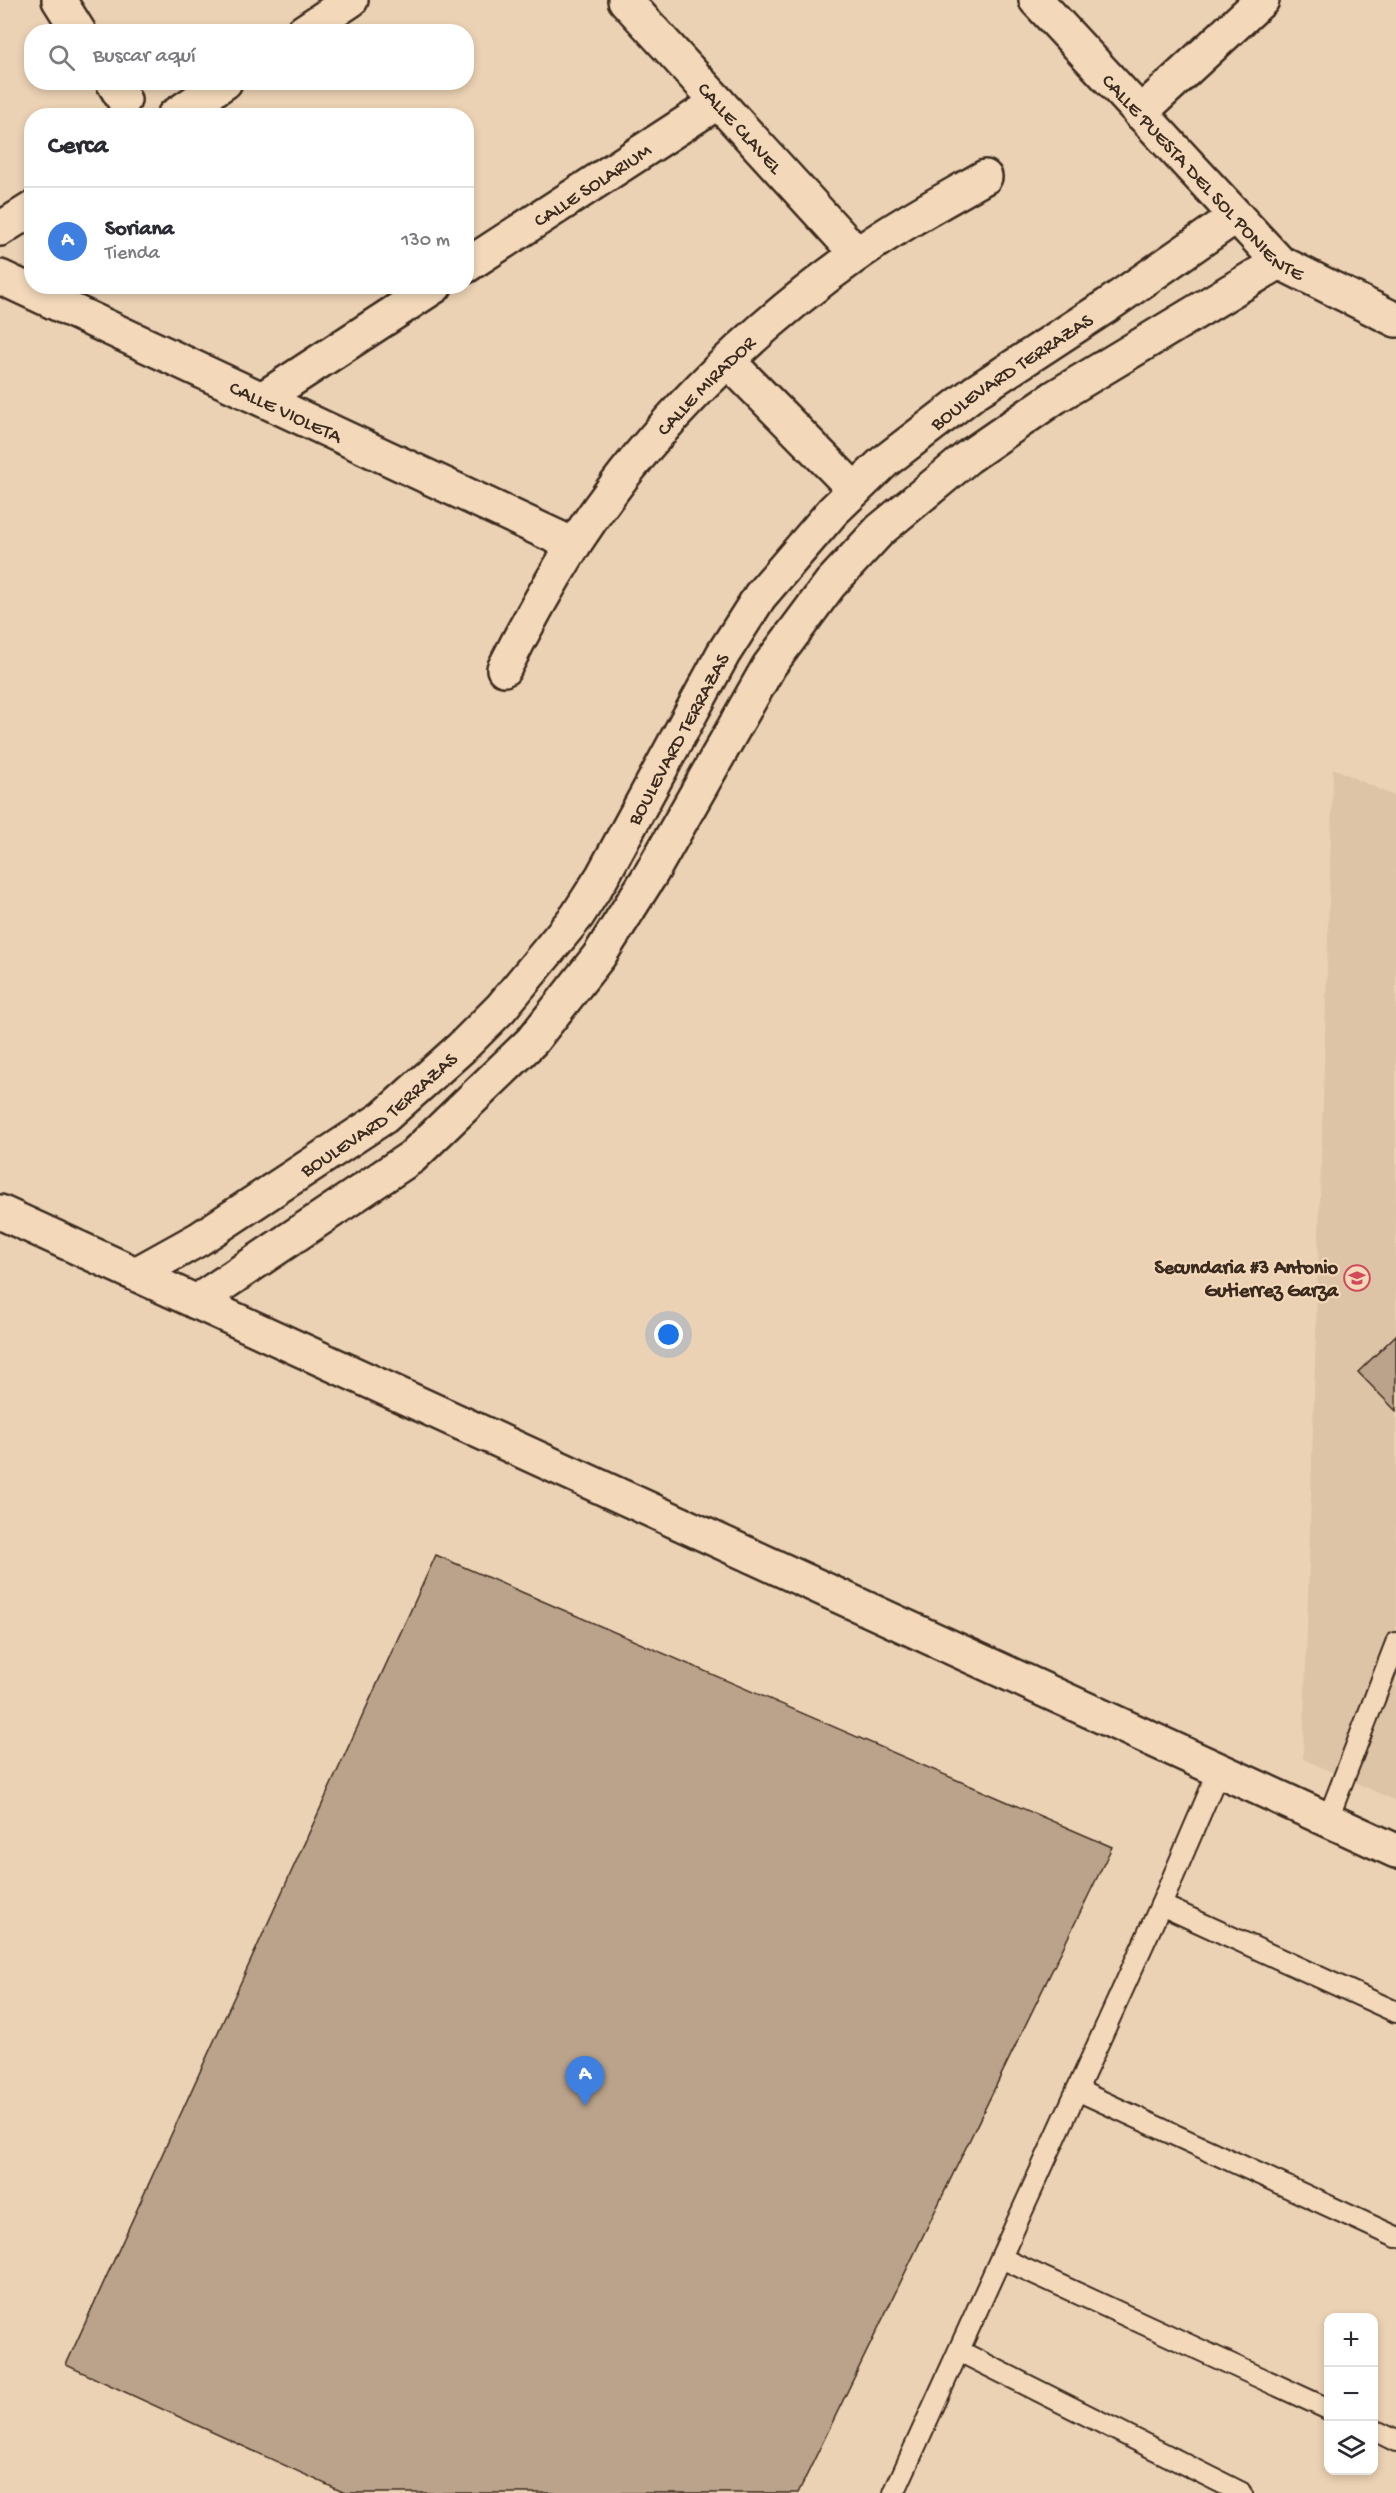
<!DOCTYPE html>
<html lang="es">
<head>
<meta charset="utf-8">
<style>
  body { margin:0; font-family:"Gochi Hand",sans-serif; background:#f2f2f3; color:#2b2b33 }
  .controls { position:absolute; right:18px; bottom:18px; display:grid; overflow:hidden; border-radius:12px; box-shadow:0 3px 9px #0003 }
  .controls button { width:54px; height:54px; display:grid; place-items:center; padding:0; border:0; border-bottom:2px solid #e1e1e2; background:#fff; color:#2b2b33; font:30px sans-serif }
  .you { position:absolute; left:669px; top:1335px; width:21px; height:21px; margin:-15px; border:4px solid #fff; border-radius:50%; background:#1a73e8; box-shadow:0 0 0 9px #1a73e833 }
  .badge { display:grid; place-items:center; width:39px; height:39px; border-radius:50%; background:#d1495b; color:#fff; font-size:20px; font-weight:700 }
  .pin { position:absolute; translate:-50% -50px; filter:drop-shadow(0 2px 3px #0008) }
  .pin::after { content:''; position:absolute; top:32px; width:21px; height:18px; background:inherit; clip-path:polygon(0 0,100% 0,50% 100%) }
  .list { margin:0; padding:0; list-style:none }
  h2 { display:flex; justify-content:space-between; align-items:center; height:78px; margin:0; padding:0 24px; font-size:26px }
  h2 small { font-size:20px; font-weight:400; color:#7c7c81 }
  .list li { display:grid; grid-template-columns:39px 1fr auto; gap:18px; align-items:center; box-sizing:border-box; height:108px; padding:0 24px; border-top:2px solid #e1e1e2 }
  .list b { display:block; font-size:22px; white-space:nowrap }
  .list p { margin:0; font-size:20px; white-space:nowrap; color:#7c7c81 }
  .list em { font-size:20px; font-style:normal; color:#7c7c81 }
  .icon { flex:none; width:33px; height:33px; fill:none; stroke:currentColor; stroke-width:2; stroke-linecap:round; stroke-linejoin:round }
  .map { position:relative; flex:none; width:1396px; height:2493px; overflow:hidden }
  .search { position:absolute; background:#fff; box-shadow:0 3px 9px #0003; left:24px; top:24px; width:450px; height:66px; display:flex; align-items:center; gap:15px; box-sizing:border-box; padding:0 21px; border-radius:24px; color:#7c7c81; font-size:22px }
  .panel { position:absolute; background:#fff; box-shadow:0 3px 9px #0003; left:24px; top:108px; width:450px; height:186px; border-radius:24px }
  .map>svg:first-child { display:block }
  .built { fill:#ddc4a7 }
  .building { fill:#baa38a; stroke:#3b2a1e; stroke-width:1.5 }
  .lines { fill:none; stroke-linecap:round; stroke-linejoin:round }
  .lane-casing { stroke:#3b2a1e; stroke-width:24 }
  .street-casing { stroke:#3b2a1e; stroke-width:38 }
  .secondary-casing { stroke:#3b2a1e; stroke-width:38 }
  .lane { stroke:#f3d9ba; stroke-width:20 }
  .street { stroke:#f3d9ba; stroke-width:33 }
  .secondary { stroke:#f3d9ba; stroke-width:33 }
  .labels { text-anchor:middle; stroke-width:4.5; stroke-linejoin:round; paint-order:stroke }
  .street-label { font-size:20px; fill:#3b2a1e; stroke:#f3d9ba }
  .poi-label { font-size:20px; font-weight:bold; fill:#3b2a1e; stroke:#f3d9ba; text-anchor:end }
</style>
</head>
<body>
<div class="map">
<svg width="1396" height="2493" viewBox="0 0 1396 2493">
  <rect width="100%" height="100%" fill="#ecd2b4"/>
  <filter id="ink" filterUnits="userSpaceOnUse"><feTurbulence type="fractalNoise" baseFrequency=".0167" numOctaves="2"/><feDisplacementMap in="SourceGraphic" scale="12" xChannelSelector="R" yChannelSelector="G"/><feConvolveMatrix kernelMatrix="1 2 1 2 8 2 1 2 1" color-interpolation-filters="sRGB"/></filter>
  <g filter="url(#ink)">
    <path class="built" d="M 1333,768 L 1396,797 L 1396,1801 L 1303,1759 Z"/>
    <g class="building">
      <path d="M 1396,1335 L 1396,1411 L 1358,1372 Z"/>
      <path d="M 436,1555 L 1112,1847 L 798,2493 L 345,2493 L 66,2365 Z"/>
    </g>
    <g class="lines">
      <g class="lane-casing">
        <g id="lane">
          <path d="M 1328,1819 L 1396,1643"/>
          <path d="M 1161,1905 L 1396,2012"/>
          <path d="M 1077,2090 L 1396,2237"/>
          <path d="M 1001,2258 L 1328,2409"/>
          <path d="M 959,2351 L 1242,2493"/>
          <path d="M 1374,2430 L 1396,2441"/>
          <path d="M 894,2493 L 1161,1905 L 1219,1770"/>
        </g>
      </g>
      <g class="street-casing">
        <g id="street">
          <path d="M 59,0 L 79,32"/>
          <path id="s1" d="M 625,0 L 857,254"/>
          <path id="s2" d="M 1036,0 L 1279,262 L 1396,320"/>
          <path d="M 303,32 L 351,0"/>
          <path d="M 113,82 L 124,100"/>
          <path d="M 1140,113 L 1262,0"/>
          <path d="M 174,116 L 225,82"/>
          <path d="M 0,229 L 32,209"/>
          <path id="s3" d="M 466,266 L 718,102"/>
          <path id="s4" d="M 0,277 L 574,545"/>
          <path d="M 728,361 L 855,490"/>
          <path d="M 262,399 L 435,286"/>
          <path id="s5" d="M 504,669 C 525,627 548,586 573,546 C 647,432 746,333 856,255 C 897,226 941,202 985,177"/>
          <path id="s6" d="M 136,1274 L 199,1239 L 384,1117 L 461,1048 L 501,1008 L 577,916 L 602,877 L 723,654 L 760,596 L 833,511 L 884,462 L 975,392 L 1108,305 L 1236,216"/>
          <path d="M 196,1302 L 412,1157 L 532,1041 L 599,956 L 652,872 L 769,666 L 830,584 L 880,530 L 968,457 L 1055,397 L 1279,262"/>
        </g>
      </g>
      <g class="secondary-casing">
        <path id="secondary" d="M 0,1212 L 1396,1851"/>
      </g>
      <use href="#lane" class="lane"/>
      <use href="#street" class="street"/>
      <use href="#secondary" class="secondary"/>
    </g>
  </g>
  <defs>
    <g id="school-ring" transform="scale(1.35)"><circle r="9.5" fill="#f3d9ba" stroke="#d1495b" stroke-width="1.5"/><path d="M0-5L7-2L0 1L-7-2ZM-4 1L0 2.5L4 1V4Q0 6-4 4Z" fill="#d1495b"/></g>
  </defs>
  <g fill-rule="evenodd">
    <use href="#school-ring" x="1357" y="1278"/>
  </g>
  <g class="labels">
    <g class="street-label">
      <text dy="7" stroke="none"><textPath href="#s1" startOffset="172">CALLE CLAVEL</textPath></text>
      <text dy="7" stroke="none"><textPath href="#s2" startOffset="244">CALLE PUESTA DEL SOL PONIENTE</textPath></text>
      <text dy="7" stroke="none"><textPath href="#s3" startOffset="150">CALLE SOLARIUM</textPath></text>
      <text dy="7" stroke="none"><textPath href="#s6" startOffset="1281">BOULEVARD TERRAZAS</textPath></text>
      <text dy="7" stroke="none"><textPath href="#s5" startOffset="350">CALLE MIRADOR</textPath></text>
      <text dy="7" stroke="none"><textPath href="#s4" startOffset="316">CALLE VIOLETA</textPath></text>
      <text dy="7" stroke="none"><textPath href="#s6" startOffset="777">BOULEVARD TERRAZAS</textPath></text>
      <text dy="7" stroke="none"><textPath href="#s6" startOffset="291">BOULEVARD TERRAZAS</textPath></text>
    </g>
    <g class="poi-label">
      <text x="1338" y="1273">Secundaria #3 Antonio<tspan x="1338" dy="23">Gutierrez Garza</tspan></text>
    </g>
  </g>
</svg>
<div class="controls">
<button>+</button>
<button>−</button>
<button><svg class="icon" aria-label="layers" viewBox="0 0 24 24"><path d="M12 4l9 5-9 5-9-5zM3 14l9 5 9-5"/></svg></button>
</div>
<div class="you"></div>
<div class="pin badge" style="left:585px;top:2106px;background:#3f7fe0">A</div>
<div class="search"><svg class="icon" aria-label="search" viewBox="0 0 24 24"><circle cx="10" cy="10" r="6"/><path d="M15 15l6 6"/></svg>Buscar aquí</div>
<section class="panel">
<h2>Cerca<small></small></h2>
<ul class="list">
<li><span class="badge" style="background:#3f7fe0">A</span><div><b>Soriana</b><p>Tienda</p></div><em>130 m</em></li>
</ul>
</section>
</div>
</body>
</html>
